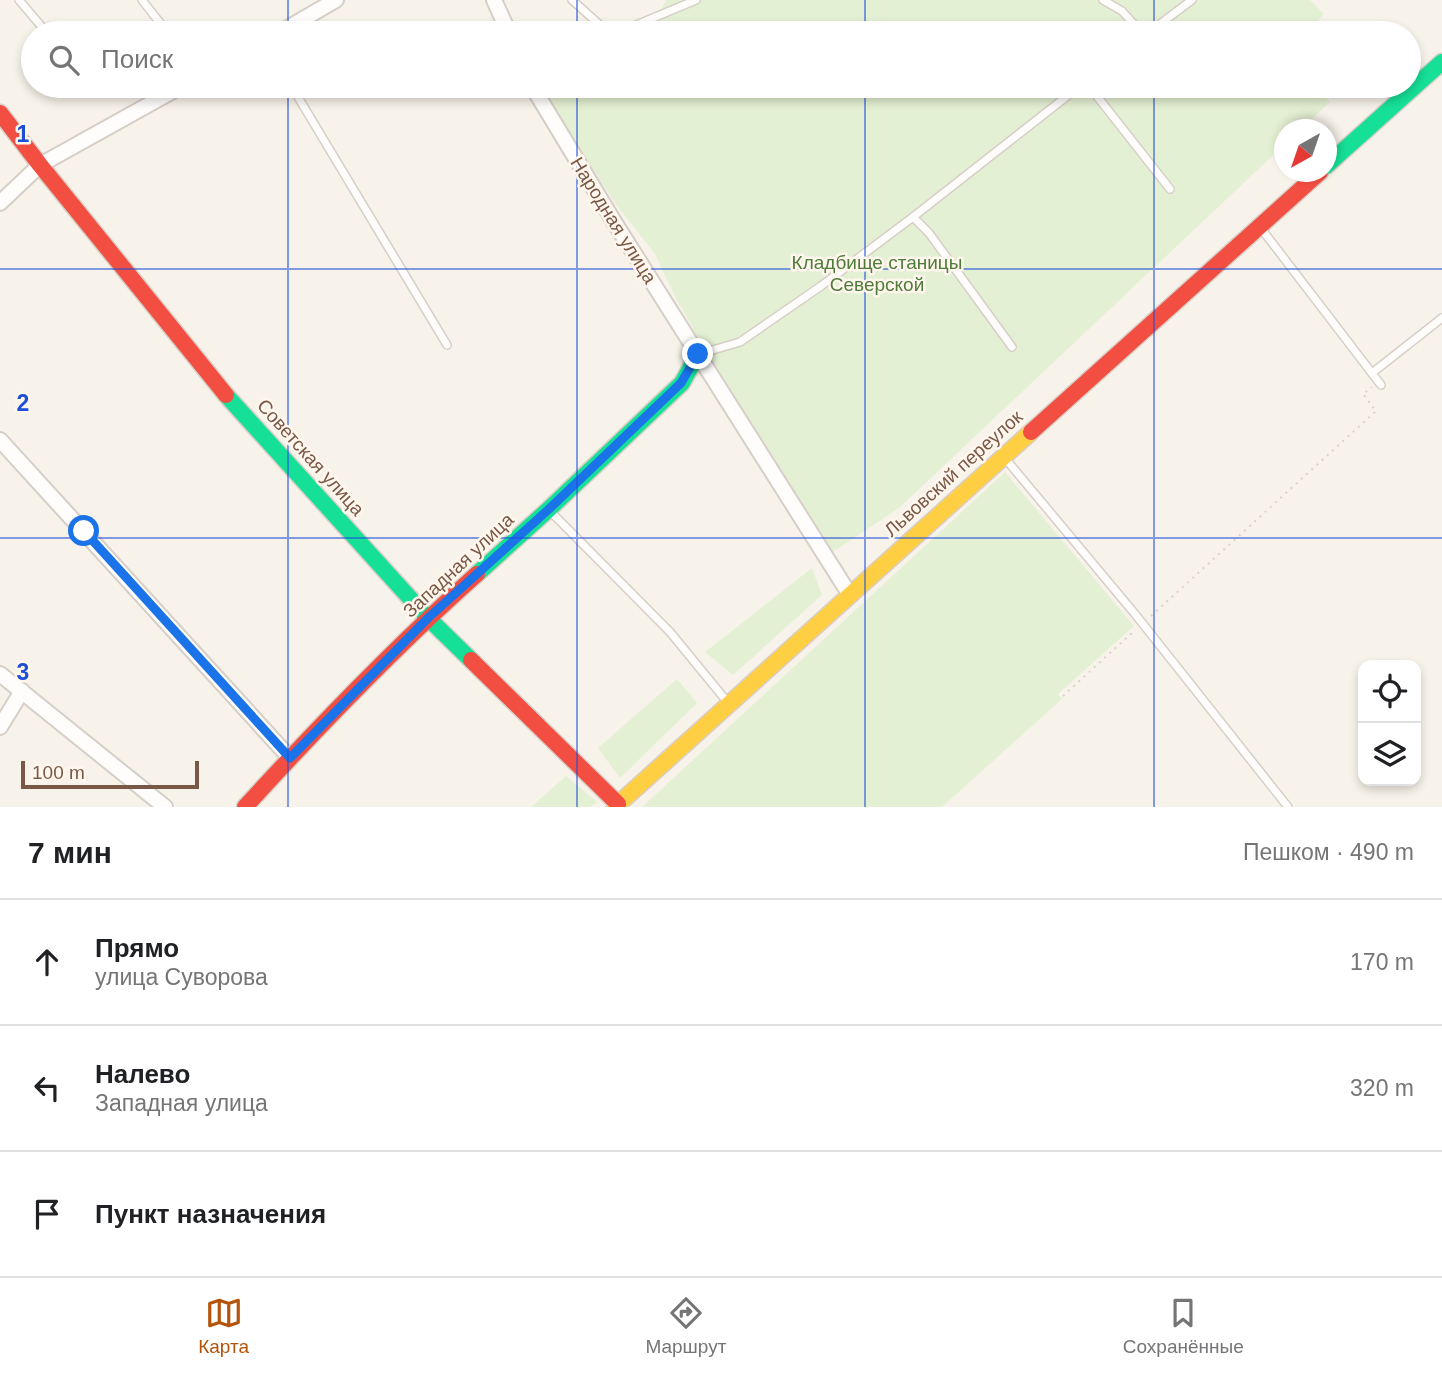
<!DOCTYPE html>
<html lang="ru">
<head>
<meta charset="utf-8">
<style>
  body { margin:0; font-family:Helvetica,sans-serif; background:#f2f2f2; color:#202124 }
  .controls { position:absolute; right:21px; bottom:21px; display:grid; overflow:hidden; border-radius:14px; box-shadow:0 4px 10px #0003 }
  .controls button { width:63px; height:63px; display:grid; place-items:center; padding:0; border:0; border-bottom:2px solid #e0e0e0; background:#fff; color:#202124; font:35px sans-serif }
  .compass { position:absolute; left:1274px; top:119px; width:63px; height:63px; border-radius:50%; background:#fff; box-shadow:0 4px 10px #0003; rotate:220deg }
  .scale { position:absolute; left:21px; bottom:18px; width:178px; box-sizing:border-box; padding-left:7px; border:4px solid #7a5847; border-top:0; font-size:19px; line-height:24px; white-space:nowrap; color:#7a5847; -webkit-text-stroke:5px #fff7ed; paint-order:stroke }
  .stop { position:absolute; width:21px; height:21px; margin:-16px; border:5px solid #1a73e8; border-radius:50%; background:#fff }
  .stop.end { background:#1a73e8; border-color:#fff; box-shadow:0 2px 7px #0008 }
  .list { margin:0; padding:0; list-style:none }
  h2 { display:flex; justify-content:space-between; align-items:center; height:91px; margin:0; padding:0 28px; font-size:30px }
  h2 small { font-size:23px; font-weight:400; color:#757577 }
  .list li { display:grid; grid-template-columns:46px 1fr auto; gap:21px; align-items:center; box-sizing:border-box; height:126px; padding:0 28px; border-top:2px solid #e0e0e0 }
  .list b { display:block; font-size:26px; white-space:nowrap }
  .list p { margin:0; font-size:23px; white-space:nowrap; color:#757577 }
  .list em { font-size:23px; font-style:normal; color:#757577 }
  .icon { flex:none; width:38px; height:38px; fill:none; stroke:currentColor; stroke-width:2; stroke-linecap:round; stroke-linejoin:round }
  .map { position:relative; flex:none; width:1442px; height:807px; overflow:hidden }
  .search { position:absolute; background:#fff; box-shadow:0 4px 10px #0003; left:21px; right:21px; top:21px; height:77px; display:flex; align-items:center; gap:18px; box-sizing:border-box; padding:0 24px; border-radius:38px; color:#757577; font-size:26px }
  .sheet { height:469px; background:#fff }
  nav { display:flex; justify-content:space-around; align-items:center; box-sizing:border-box; height:98px; border-top:2px solid #e0e0e0; background:#fff; font-size:19px; color:#757577 }
  nav a { display:grid; justify-items:center; gap:4px }
  nav .on { color:#b45309 }
  .map>svg:first-child { display:block }
  .green { fill:#e4f0d3 }
  .lines { fill:none; stroke-linecap:round; stroke-linejoin:round }
  .lane-casing { stroke:#d7cec7; stroke-width:10 }
  .street-casing { stroke:#d7cec7; stroke-width:18 }
  .fast-casing { stroke:#d8cec6; stroke-width:19 }
  .slow-casing { stroke:#d8cec6; stroke-width:19 }
  .jam-casing { stroke:#d8cec6; stroke-width:19 }
  .path { stroke:#dbd2cc; stroke-width:2; stroke-dasharray:2 5; stroke-linecap:butt }
  .lane { stroke:#fefdfc; stroke-width:7 }
  .street { stroke:#fefdfc; stroke-width:14 }
  .fast { stroke:#16e098; stroke-width:16 }
  .slow { stroke:#ffcf43; stroke-width:16 }
  .jam { stroke:#f24e42; stroke-width:16 }
  .route { stroke:#1a73e8; stroke-width:9 }
  .grid { fill:none; stroke:#1d4ed8; stroke-width:2; stroke-opacity:0.55 }
  .labels { text-anchor:middle; stroke-width:5; stroke-linejoin:round; paint-order:stroke }
  .street-label { font-size:19px; fill:#7a5847; stroke:#fff7ed }
  .park-label { font-size:19px; fill:#4f7b3b; stroke:#fff7ed }
  .grid-label { font-size:23px; text-anchor:middle; font-weight:bold; fill:#1d4ed8; stroke:#fff7ed; stroke-width:5; stroke-linejoin:round; paint-order:stroke }
</style>
</head>
<body>
<div class="map">
<svg width="1442" height="807" viewBox="0 0 1442 807">
  <rect width="100%" height="100%" fill="#f8f3ea"/>
  <g class="green">
    <path d="M 666,0 L 1310,0 L 1324,14 L 1308,33 L 640,33 L 656,21 Z"/>
    <path d="M 549,86 L 1315,86 L 1330,102 L 1301,129 L 1284,130 L 1284,145 L 899,508 L 833,552 L 702,344 L 674,295 L 655,254 L 617,206 L 541,90 Z"/>
    <path d="M 1005,472 L 1134,626 L 1058,694 L 1062,699 L 942,807 L 642,807 Z"/>
    <path d="M 812,568 L 822,595 L 733,675 L 705,652 Z"/>
    <path d="M 677,679 L 697,703 L 620,778 L 598,748 Z"/>
    <path d="M 566,776 L 597,802 L 590,807 L 531,807 Z"/>
  </g>
  <g class="lines">
    <g class="lane-casing">
      <g id="lane">
        <path d="M 19,0 L 47,33"/>
        <path d="M 142,0 L 168,33"/>
        <path d="M 572,0 L 609,33"/>
        <path d="M 1103,0 L 1122,11 L 1142,33"/>
        <path d="M 617,33 L 696,0"/>
        <path d="M 1148,33 L 1192,0"/>
        <path d="M 293,86 L 295,92 L 447,345"/>
        <path d="M 1089,86 L 1170,189"/>
        <path d="M 913,217 L 929,233 L 1012,347"/>
        <path d="M 1260,227 L 1381,385"/>
        <path d="M 699,354 L 740,342 L 821,286 L 913,217 L 1080,86"/>
        <path d="M 1372,373 L 1442,318"/>
        <path d="M 1004,457 L 1135,614 L 1288,807"/>
        <path d="M 549,510 L 670,632 L 729,704"/>
      </g>
    </g>
    <g class="street-casing">
      <g id="street">
        <path d="M 494,0 L 509,33"/>
        <path d="M 279,33 L 336,0"/>
        <path d="M 532,86 L 613,220 L 850,595"/>
        <path d="M 0,203 L 40,165 L 182,86"/>
        <path d="M 0,440 L 290,758"/>
        <path d="M 0,674 L 165,807"/>
        <path d="M 0,727 L 22,691"/>
      </g>
    </g>
    <g class="fast-casing">
      <g id="fast">
        <path d="M 1326,166 L 1442,62"/>
        <path d="M 226,395 L 428,618 L 471,660"/>
        <path d="M 477,574 L 549,509 L 682,383 L 698,354"/>
      </g>
    </g>
    <g class="slow-casing">
      <path id="slow" d="M 615,807 L 1031,432"/>
    </g>
    <g class="jam-casing">
      <g id="jam">
        <path d="M 0,113 L 40,165 L 226,395"/>
        <path d="M 1031,432 L 1320,172"/>
        <path d="M 471,660 L 618,804"/>
        <path d="M 245,807 C 319,726 395,647 477,574"/>
      </g>
    </g>
    <g class="path">
      <path d="M 1151,616 L 1376,411 L 1363,394 L 1372,387"/>
      <path d="M 1063,696 L 1134,631"/>
    </g>
    <use href="#lane" class="lane"/>
    <use href="#street" class="street"/>
    <use href="#fast" class="fast"/>
    <use href="#slow" class="slow"/>
    <use href="#jam" class="jam"/>
  </g>
  <g class="lines">
    <path class="route" d="M 84,531 L 290,758 L 428,618 L 549,509 L 681,383 L 698,354"/>
  </g>
  <path class="grid" d="M 288,0 L 288,33M 577,0 L 577,33M 865,0 L 865,33M 1154,0 L 1154,33M 288,86 L 288,807M 577,86 L 577,807M 865,86 L 865,807M 1154,86 L 1154,807M 0,269 L 1442,269M 0,538 L 1442,538"/>
  <g class="labels">
    <g class="street-label">
      <text transform="translate(614 220) rotate(58)" y="7">Народная улица</text>
      <text transform="translate(311 457) rotate(48)" y="7">Советская улица</text>
      <text transform="translate(953 473) rotate(-42)" y="7">Львовский переулок</text>
      <text transform="translate(458 565) rotate(-43)" y="7">Западная улица</text>
    </g>
    <g class="park-label">
      <text x="877" y="269">Кладбище станицы<tspan x="877" dy="22">Северской</tspan></text>
    </g>
  </g>
  <g class="grid-label">
    <text x="23" y="142">1</text>
    <text x="23" y="411">2</text>
    <text x="23" y="680">3</text>
  </g>
</svg>
<div class="controls">
<button><svg class="icon" aria-label="locate" viewBox="0 0 24 24"><circle cx="12" cy="12" r="6"/><path d="M12 2v4M12 18v4M2 12h4M18 12h4"/></svg></button>
<button><svg class="icon" aria-label="layers" viewBox="0 0 24 24"><path d="M12 4l9 5-9 5-9-5zM3 14l9 5 9-5"/></svg></button>
</div>
<svg class="compass" viewBox="-18 -18 36 36"><path d="M0-13l5 13h-10z" fill="#e53935"/><path d="M0 13l5-13h-10z" fill="#757577"/></svg>
<div class="scale">100 m</div>
<div class="stop" style="left:84px;top:531px"></div>
<div class="stop end" style="left:698px;top:354px"></div>
<div class="search"><svg class="icon" aria-label="search" viewBox="0 0 24 24"><circle cx="10" cy="10" r="6"/><path d="M15 15l6 6"/></svg>Поиск</div>
</div>
<section class="sheet">
<h2>7 мин<small>Пешком · 490 m</small></h2>
<ul class="list">
<li><svg class="icon" aria-label="ahead" viewBox="0 0 24 24"><path d="M12 20V5M6 11l6-6 6 6"/></svg><div><b>Прямо</b><p>улица Суворова</p></div><em>170 m</em></li>
<li><svg class="icon" aria-label="left" viewBox="0 0 24 24"><path d="M17 20v-9H6M10 6l-5 5 5 5"/></svg><div><b>Налево</b><p>Западная улица</p></div><em>320 m</em></li>
<li><svg class="icon" aria-label="arrive" viewBox="0 0 24 24"><path d="M6 21V4h12l-3 4 3 4H6"/></svg><div><b>Пункт назначения</b></div></li>
</ul>
</section>
<nav>
<a class="on"><svg class="icon" aria-label="map" viewBox="0 0 24 24"><path d="M3 6l6-2 6 2 6-2v14l-6 2-6-2-6 2zM9 4v14M15 6v14"/></svg>Карта</a>
<a><svg class="icon" aria-label="directions" viewBox="0 0 24 24"><path d="M12 3l9 9-9 9-9-9zM9 14v-3h6M13 9l2 2-2 2"/></svg>Маршрут</a>
<a><svg class="icon" aria-label="saved" viewBox="0 0 24 24"><path d="M7 4h10v16l-5-4-5 4z"/></svg>Сохранённые</a>
</nav>
</body>
</html>
